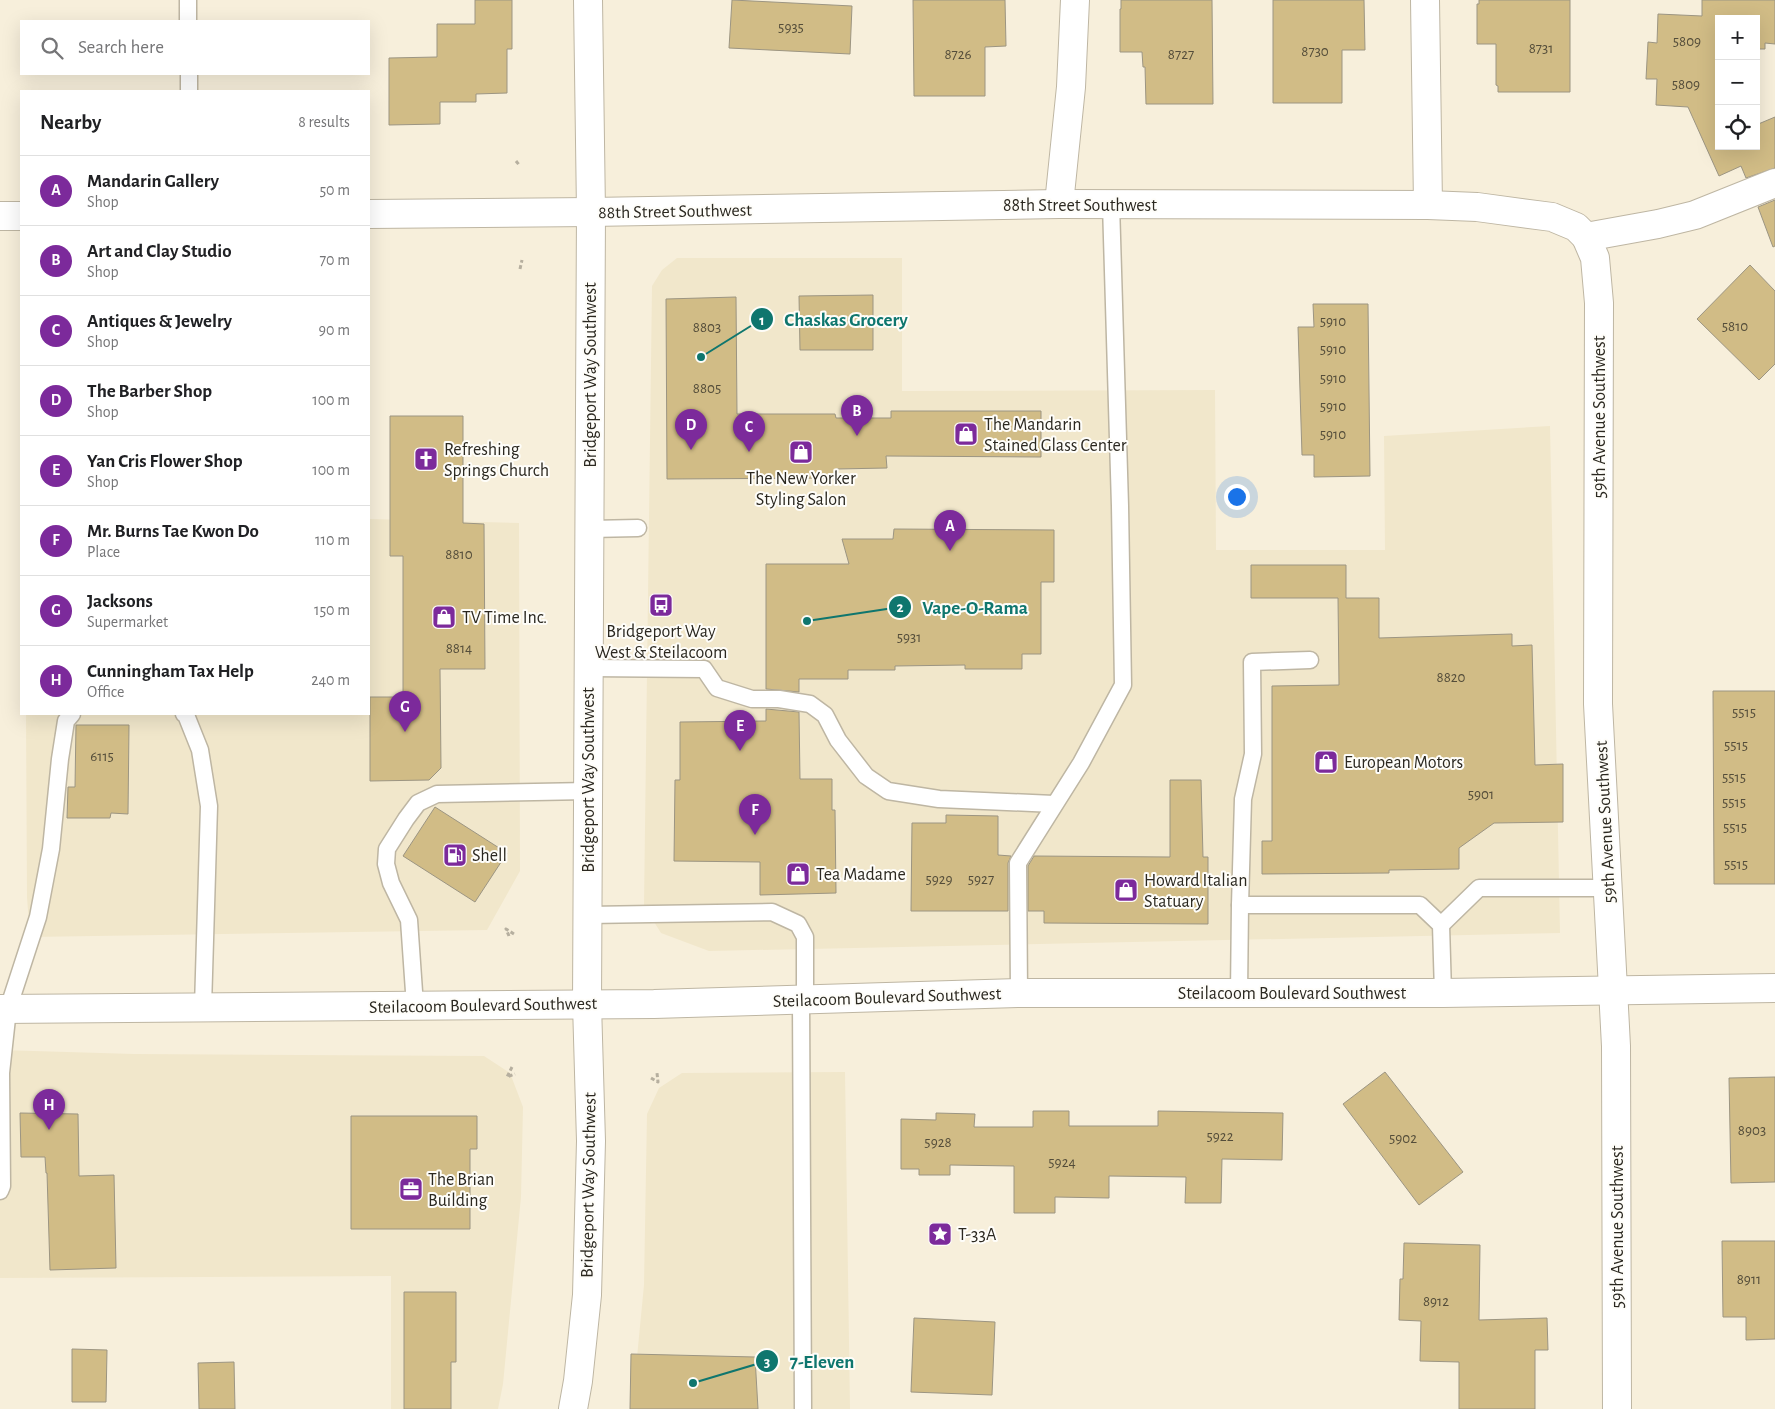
<!DOCTYPE html>
<html lang="en">
<head>
<meta charset="utf-8">
<style>
  body { margin:0; font-family:"Alegreya Sans",sans-serif; background:#f2f2f2; color:#202124 }
  .controls { position:absolute; right:15px; top:15px; display:grid; overflow:hidden; border-radius:0px; box-shadow:0 5px 20px #0002 }
  .controls button { width:45px; height:45px; display:grid; place-items:center; padding:0; border:0; border-bottom:1px solid #e0e0e0; background:#fff; color:#202124; font:25px sans-serif }
  .you { position:absolute; left:1236px; top:496px; width:18px; height:18px; margin:-12px; border:4px solid #fff; border-radius:50%; background:#1a73e8; box-shadow:0 0 0 8px #1a73e833 }
  .badge { display:grid; place-items:center; width:32px; height:32px; border-radius:50%; background:#7c2a9b; color:#fff; font-size:16px; font-weight:700 }
  .pin { position:absolute; translate:-50% -41px; filter:drop-shadow(0 1px 2px #0008) }
  .pin::after { content:''; position:absolute; top:26px; width:18px; height:15px; background:inherit; clip-path:polygon(0 0,100% 0,50% 100%) }
  .list { margin:0; padding:0; list-style:none }
  h2 { display:flex; justify-content:space-between; align-items:center; height:65px; margin:0; padding:0 20px; font-size:21px }
  h2 small { font-size:16px; font-weight:400; color:#757577 }
  .list li { display:grid; grid-template-columns:32px 1fr auto; gap:15px; align-items:center; box-sizing:border-box; height:70px; padding:0 20px; border-top:1px solid #e0e0e0 }
  .list b { display:block; font-size:19px; white-space:nowrap }
  .list p { margin:0; font-size:16px; white-space:nowrap; color:#757577 }
  .list em { font-size:16px; font-style:normal; color:#757577 }
  .icon { flex:none; width:28px; height:28px; fill:none; stroke:currentColor; stroke-width:2; stroke-linecap:round; stroke-linejoin:round }
  .map { position:relative; flex:none; width:1775px; height:1409px; overflow:hidden }
  .search { position:absolute; background:#fff; box-shadow:0 5px 20px #0002; left:20px; top:20px; width:350px; height:55px; display:flex; align-items:center; gap:12px; box-sizing:border-box; padding:0 18px; border-radius:0px; color:#757577; font-size:19px }
  .panel { position:absolute; background:#fff; box-shadow:0 5px 20px #0002; left:20px; top:90px; width:350px; height:625px; border-radius:0px }
  .map>svg:first-child { display:block }
  .built { fill:#f1e7cb }
  .building { fill:#d1bc86; stroke:#9c9582 }
  .lines { fill:none; stroke-linecap:round; stroke-linejoin:round }
  .service-casing { stroke:#beb6a3; stroke-width:19 }
  .minor-casing { stroke:#beb6a3; stroke-width:30 }
  .secondary-casing { stroke:#beb6a3; stroke-width:30 }
  .primary-casing { stroke:#beb6a3; stroke-width:30 }
  .path { stroke:#b6af9f; stroke-width:3; stroke-dasharray:4 2.5; stroke-linecap:butt }
  .service { stroke:#fff; stroke-width:16 }
  .minor { stroke:#fff; stroke-width:28 }
  .secondary { stroke:#fff; stroke-width:28 }
  .primary { stroke:#fff; stroke-width:28 }
  .labels { text-anchor:middle; stroke-width:4; stroke-linejoin:round; paint-order:stroke }
  .number-label { font-size:15px; fill:#544d3a }
  .street-label { font-size:18px; fill:#2b2820; stroke:#fefdf9 }
  .poi-label { font-size:18px; fill:#2b2820; stroke:#fefdf9; text-anchor:start }
  .leader { fill:none; stroke:#0f766e; stroke-width:2 }
  .callout-dot { fill:#0f766e; stroke:#fefdf9; stroke-width:2 }
  .mark-label { font-size:15px; text-anchor:middle; font-weight:bold; fill:#fff }
  .callout-label { font-size:19px; text-anchor:middle; font-weight:bold; fill:#0f766e; stroke:#fefdf9; stroke-width:4; stroke-linejoin:round; paint-order:stroke }
</style>
</head>
<body>
<div class="map">
<svg width="1775" height="1409" viewBox="0 0 1775 1409">
  <rect width="100%" height="100%" fill="#f7efdb"/>
  <g class="built">
    <path d="M 677,258 L 902,258 L 902,391 L 1215,390 L 1216,550 L 1385,550 L 1384,436 L 1550,426 L 1560,933 L 709,951 L 661,933 L 644,906 L 652,286 L 662,270 Z"/>
    <path d="M 369,519 L 519,523 L 520,871 L 487,930 L 30,937 L 27,897 L 26,714 L 369,714 Z"/>
    <path d="M 0,1050 L 134,1054 L 484,1056 L 510,1073 L 523,1107 L 521,1197 L 503,1384 L 498,1409 L 391,1409 L 391,1276 L 0,1278 Z"/>
    <path d="M 845,1072 L 850,1409 L 632,1409 L 644,1285 L 647,1114 L 659,1088 L 682,1073 Z"/>
  </g>
  <g class="building">
    <path d="M 475,0 L 512,0 L 512,49 L 507,49 L 507,93 L 476,94 L 476,102 L 440,102 L 440,124 L 389,125 L 389,58 L 437,57 L 437,24 L 475,24 Z"/>
    <path d="M 732,0 L 852,6 L 850,54 L 729,48 Z"/>
    <path d="M 913,0 L 1005,0 L 1006,46 L 985,47 L 985,96 L 914,96 Z"/>
    <path d="M 1121,0 L 1212,0 L 1213,104 L 1146,104 L 1145,67 L 1143,67 L 1142,52 L 1120,52 L 1120,9 L 1121,9 Z"/>
    <path d="M 1273,0 L 1364,0 L 1365,50 L 1342,50 L 1342,103 L 1273,103 Z"/>
    <path d="M 1479,0 L 1570,0 L 1570,92 L 1498,92 L 1498,86 L 1496,85 L 1496,44 L 1477,44 L 1477,4 L 1479,4 Z"/>
    <path d="M 1702,0 L 1775,0 L 1775,44 L 1765,43 L 1765,49 L 1756,49 L 1756,19 L 1719,19 L 1719,146 L 1756,146 L 1756,125 L 1775,117 L 1775,168 L 1746,178 L 1741,166 L 1719,176 L 1688,107 L 1656,105 L 1657,79 L 1646,79 L 1648,42 L 1657,43 L 1658,14 L 1702,16 Z"/>
    <path d="M 1775,200 L 1775,246 L 1773,247 L 1758,207 Z"/>
    <path d="M 1750,265 L 1775,291 L 1775,364 L 1759,380 L 1697,319 Z"/>
    <path d="M 873,295 L 873,350 L 800,350 L 799,296 Z"/>
    <path d="M 736,297 L 737,414 L 835,414 L 836,418 L 891,418 L 891,411 L 1041,411 L 1041,457 L 886,456 L 887,468 L 836,469 L 836,478 L 667,479 L 666,299 Z"/>
    <path d="M 1313,304 L 1368,304 L 1370,476 L 1314,477 L 1314,455 L 1302,455 L 1298,327 L 1314,327 Z"/>
    <path d="M 390,416 L 463,416 L 463,523 L 484,524 L 485,669 L 440,669 L 441,768 L 429,780 L 370,781 L 370,697 L 403,697 L 403,556 L 390,556 Z"/>
    <path d="M 894,529 L 1054,530 L 1054,582 L 1041,582 L 1041,654 L 1022,654 L 1022,669 L 965,669 L 965,665 L 895,666 L 895,670 L 848,670 L 848,679 L 799,679 L 799,692 L 766,689 L 766,564 L 849,564 L 842,539 L 893,539 Z"/>
    <path d="M 1251,565 L 1346,565 L 1346,598 L 1379,598 L 1379,638 L 1512,634 L 1512,646 L 1532,645 L 1535,765 L 1563,764 L 1563,822 L 1494,823 L 1459,848 L 1459,869 L 1389,870 L 1389,873 L 1262,874 L 1262,841 L 1272,841 L 1272,686 L 1339,685 L 1338,598 L 1251,598 Z"/>
    <path d="M 1713,691 L 1775,691 L 1775,884 L 1714,884 Z"/>
    <path d="M 766,709 L 799,712 L 800,779 L 832,779 L 832,810 L 835,810 L 836,893 L 760,895 L 760,862 L 674,861 L 675,780 L 680,780 L 680,722 L 766,721 Z"/>
    <path d="M 76,725 L 129,725 L 128,814 L 111,813 L 110,818 L 67,818 L 68,787 L 75,787 Z"/>
    <path d="M 1170,780 L 1201,780 L 1203,857 L 1208,857 L 1208,924 L 1044,923 L 1044,911 L 1028,911 L 1028,866 L 1034,856 L 1170,857 Z"/>
    <path d="M 435,807 L 507,853 L 475,902 L 403,856 Z"/>
    <path d="M 946,815 L 998,816 L 998,855 L 1011,856 L 1008,863 L 1008,911 L 911,911 L 912,823 L 946,823 Z"/>
    <path d="M 1385,1072 L 1463,1172 L 1419,1205 L 1343,1104 Z"/>
    <path d="M 1775,1077 L 1775,1182 L 1731,1183 L 1729,1078 Z"/>
    <path d="M 1033,1111 L 1069,1111 L 1069,1126 L 1158,1126 L 1158,1111 L 1283,1113 L 1282,1160 L 1222,1159 L 1221,1203 L 1185,1203 L 1186,1177 L 1109,1176 L 1109,1198 L 1055,1197 L 1055,1213 L 1014,1213 L 1014,1166 L 950,1165 L 950,1175 L 919,1175 L 919,1169 L 901,1169 L 901,1119 L 936,1120 L 936,1113 L 975,1114 L 974,1127 L 1033,1127 Z"/>
    <path d="M 20,1113 L 78,1114 L 79,1176 L 114,1175 L 116,1268 L 50,1270 L 47,1173 L 46,1173 L 45,1157 L 21,1157 Z"/>
    <path d="M 351,1116 L 477,1116 L 477,1149 L 470,1149 L 470,1229 L 351,1229 Z"/>
    <path d="M 1722,1241 L 1775,1241 L 1775,1339 L 1746,1340 L 1746,1317 L 1723,1317 Z"/>
    <path d="M 1404,1243 L 1480,1245 L 1479,1320 L 1547,1318 L 1548,1350 L 1535,1350 L 1535,1409 L 1459,1409 L 1459,1362 L 1420,1361 L 1421,1321 L 1399,1320 L 1400,1279 L 1403,1279 Z"/>
    <path d="M 404,1292 L 456,1292 L 456,1362 L 451,1362 L 451,1409 L 404,1409 Z"/>
    <path d="M 914,1318 L 995,1322 L 992,1395 L 911,1392 Z"/>
    <path d="M 72,1349 L 107,1350 L 106,1402 L 72,1402 Z"/>
    <path d="M 631,1354 L 755,1357 L 758,1409 L 630,1409 Z"/>
    <path d="M 234,1362 L 235,1409 L 199,1409 L 198,1363 Z"/>
  </g>
  <g class="lines">
    <g class="service-casing">
      <g id="service">
        <path d="M 188,0 L 188,21"/>
        <path d="M 189,74 L 189,91"/>
        <path d="M 590,529 L 638,528"/>
        <path d="M 589,668 L 704,669 L 717,688 L 752,699 L 779,699 L 810,704 L 825,715 L 838,740 L 866,776 L 888,791 L 939,799 L 1054,804"/>
        <path d="M 184,714 L 186,715 L 200,750 L 209,806 L 203,1007"/>
        <path d="M 1240,905 L 1243,799 L 1253,754 L 1252,662 L 1310,660"/>
        <path d="M 588,915 L 772,912 L 798,924 L 805,937 L 805,998"/>
        <path d="M 1441,925 L 1479,888 L 1608,888"/>
        <path d="M 1019,993 L 1018,863 L 1081,763 L 1123,685 L 1120,506 L 1111,204"/>
        <path d="M 1239,994 L 1240,905 L 1420,905 L 1441,925 L 1443,993"/>
        <path d="M 801,999 L 803,1409"/>
        <path d="M 415,1006 L 409,920 L 391,883 L 386,864 L 387,849 L 406,819 L 418,803 L 437,794 L 588,791"/>
        <path d="M 0,1191 L 2,1186 L 1,1073 L 8,1009 L 38,917 L 51,849 L 60,759 L 66,721 L 72,714"/>
      </g>
    </g>
    <g class="minor-casing">
      <g id="minor">
        <path d="M 1425,0 L 1428,205"/>
        <path d="M 1059,204 L 1071,87 L 1075,0"/>
        <path d="M 369,214 L 591,212 L 1059,204 L 1428,205 L 1477,207 L 1552,217 L 1576,227 L 1586,237 L 1658,224 L 1695,215 L 1775,183"/>
        <path d="M 0,216 L 21,216"/>
        <path d="M 1586,237 L 1595,258 L 1599,303 L 1598,704 L 1616,1046 L 1617,1409"/>
      </g>
    </g>
    <g class="secondary-casing">
      <path id="secondary" d="M 0,1009 L 654,1004 L 1019,993 L 1443,993 L 1775,988"/>
    </g>
    <g class="primary-casing">
      <path id="primary" d="M 573,1409 L 578,1381 L 587,1295 L 591,1141 L 587,1004 L 591,212 L 588,0"/>
    </g>
    <g class="path">
      <path d="M 516,161 L 520,166"/>
      <path d="M 520,269 L 522,260"/>
      <path d="M 509,936 L 506,929 L 514,934"/>
      <path d="M 512,1067 L 507,1077 L 515,1074"/>
      <path d="M 651,1078 L 658,1082 L 657,1073"/>
    </g>
    <use href="#service" class="service"/>
    <use href="#minor" class="minor"/>
    <use href="#secondary" class="secondary"/>
    <use href="#primary" class="primary"/>
  </g>
  <defs>
    <g id="shop-square" transform="scale(1.25)"><rect x="-9" y="-9" width="18" height="18" rx="4" fill="#7c2a9b" stroke="#fefdf9"/><path d="M-5-2.5h2.3a2.7 3.5 0 0 1 5.4 0H5L5.5 6h-11ZM-1.5-2.5h3a1.5 2.3 0 0 0-3 0Z" fill="#fff"/></g>
    <g id="church-square" transform="scale(1.25)"><rect x="-9" y="-9" width="18" height="18" rx="4" fill="#7c2a9b" stroke="#fefdf9"/><path d="M-1.2-6h2.4v3.5h3.3v2.4h-3.3V6h-2.4V-.1h-3.3v-2.4h3.3Z" fill="#fff"/></g>
    <g id="bus-square" transform="scale(1.25)"><rect x="-9" y="-9" width="18" height="18" rx="4" fill="#7c2a9b" stroke="#fefdf9"/><path d="M-5-6H5V4H4V6H2V4H-2V6H-4V4H-5ZM-3.5-4V0h7V-4ZM-3.5 1.2v1.5H-2V1.2ZM2 1.2v1.5H3.5V1.2Z" fill="#fff"/></g>
    <g id="fuel-square" transform="scale(1.25)"><rect x="-9" y="-9" width="18" height="18" rx="4" fill="#7c2a9b" stroke="#fefdf9"/><path d="M-5.5-6h7V0h2V4h1.3V-2.5L3-4.5l.8-.8L6-3V5H2.5V1h-1V6h-7ZM-4.2-4.7v3.2H.2V-4.7Z" fill="#fff"/></g>
    <g id="office-square" transform="scale(1.25)"><rect x="-9" y="-9" width="18" height="18" rx="4" fill="#7c2a9b" stroke="#fefdf9"/><path d="M-6-3h4V-5.5h4V-3h4V5H-6ZM-1-4.5V-3h2v-1.5ZM-6 0V1H6V0Z" fill="#fff"/></g>
    <g id="sight-square" transform="scale(1.25)"><rect x="-9" y="-9" width="18" height="18" rx="4" fill="#7c2a9b" stroke="#fefdf9"/><path d="M0-6L1.8-2.2L6-1.7L2.9 1.2L3.7 5.4L0 3.3L-3.7 5.4L-2.9 1.2L-6-1.7L-1.8-2.2Z" fill="#fff"/></g>
  </defs>
  <g fill-rule="evenodd">
    <use href="#shop-square" x="966" y="434"/>
    <use href="#shop-square" x="801" y="452"/>
    <use href="#church-square" x="426" y="459"/>
    <use href="#bus-square" x="661" y="605"/>
    <use href="#shop-square" x="444" y="617"/>
    <use href="#shop-square" x="1326" y="762"/>
    <use href="#fuel-square" x="455" y="855"/>
    <use href="#shop-square" x="798" y="874"/>
    <use href="#shop-square" x="1126" y="890"/>
    <use href="#office-square" x="411" y="1189"/>
    <use href="#sight-square" x="940" y="1234"/>
  </g>
  <g class="labels">
    <g class="number-label">
      <text x="791" y="32">5935</text>
      <text x="1687" y="46">5809</text>
      <text x="1541" y="53">8731</text>
      <text x="1315" y="56">8730</text>
      <text x="958" y="59">8726</text>
      <text x="1181" y="59">8727</text>
      <text x="1686" y="89">5809</text>
      <text x="1333" y="326">5910</text>
      <text x="1735" y="331">5810</text>
      <text x="707" y="332">8803</text>
      <text x="1333" y="354">5910</text>
      <text x="1333" y="383">5910</text>
      <text x="707" y="393">8805</text>
      <text x="1333" y="411">5910</text>
      <text x="1333" y="439">5910</text>
      <text x="459" y="559">8810</text>
      <text x="909" y="642">5931</text>
      <text x="459" y="653">8814</text>
      <text x="1451" y="682">8820</text>
      <text x="1744" y="717">5515</text>
      <text x="1736" y="750">5515</text>
      <text x="102" y="761">6115</text>
      <text x="1734" y="782">5515</text>
      <text x="1481" y="799">5901</text>
      <text x="1734" y="807">5515</text>
      <text x="1735" y="832">5515</text>
      <text x="1736" y="869">5515</text>
      <text x="939" y="884">5929</text>
      <text x="981" y="884">5927</text>
      <text x="1752" y="1135">8903</text>
      <text x="1220" y="1141">5922</text>
      <text x="1403" y="1143">5902</text>
      <text x="938" y="1147">5928</text>
      <text x="1062" y="1167">5924</text>
      <text x="1749" y="1284">8911</text>
      <text x="1436" y="1306">8912</text>
    </g>
    <g class="street-label">
      <text x="1080" y="211">88th Street Southwest</text>
      <text transform="translate(675 211) rotate(-1)" y="6">88th Street Southwest</text>
      <text transform="translate(590 375) rotate(-90)" y="6">Bridgeport Way Southwest</text>
      <text transform="translate(1599 417) rotate(-90)" y="6">59th Avenue Southwest</text>
      <text transform="translate(588 780) rotate(-90)" y="6">Bridgeport Way Southwest</text>
      <text transform="translate(1605 822) rotate(-93)" y="6">59th Avenue Southwest</text>
      <text x="1292" y="999">Steilacoom Boulevard Southwest</text>
      <text transform="translate(887 997) rotate(-2)" y="6">Steilacoom Boulevard Southwest</text>
      <text transform="translate(483 1005) rotate(-1)" y="6">Steilacoom Boulevard Southwest</text>
      <text transform="translate(588 1185) rotate(-89)" y="6">Bridgeport Way Southwest</text>
      <text transform="translate(1617 1227) rotate(-90)" y="6">59th Avenue Southwest</text>
    </g>
    <g class="poi-label">
      <text x="984" y="430">The Mandarin<tspan x="984" dy="21">Stained Glass Center</tspan></text>
      <text x="444" y="455">Refreshing<tspan x="444" dy="21">Springs Church</tspan></text>
      <text x="801" y="484" text-anchor="middle">The New Yorker<tspan x="801" dy="21">Styling Salon</tspan></text>
      <text x="462" y="623">TV Time Inc.</text>
      <text x="661" y="637" text-anchor="middle">Bridgeport Way<tspan x="661" dy="21">West &amp; Steilacoom</tspan></text>
      <text x="1344" y="768">European Motors</text>
      <text x="472" y="861">Shell</text>
      <text x="816" y="880">Tea Madame</text>
      <text x="1144" y="886">Howard Italian<tspan x="1144" dy="21">Statuary</tspan></text>
      <text x="428" y="1185">The Brian<tspan x="428" dy="21">Building</tspan></text>
      <text x="958" y="1240">T-33A</text>
    </g>
  </g>
  <path class="leader" d="M701 357L762 319M807 621L900 607M693 1383L767 1361"/>
  <g class="callout-dot">
    <circle cx="701" cy="357" r="5"/>
    <circle cx="807" cy="621" r="5"/>
    <circle cx="693" cy="1383" r="5"/>
    <circle cx="762" cy="319" r="12"/>
    <circle cx="900" cy="607" r="12"/>
    <circle cx="767" cy="1361" r="12"/>
  </g>
  <g class="mark-label">
    <text x="762" y="325">1</text>
    <text x="900" y="612">2</text>
    <text x="767" y="1367">3</text>
  </g>
  <g class="callout-label">
    <text x="846" y="326">Chaskas Grocery</text>
    <text x="975" y="614">Vape-O-Rama</text>
    <text x="822" y="1368">7-Eleven</text>
  </g>
</svg>
<div class="controls">
<button>+</button>
<button>−</button>
<button><svg class="icon" aria-label="locate" viewBox="0 0 24 24"><circle cx="12" cy="12" r="6"/><path d="M12 2v4M12 18v4M2 12h4M18 12h4"/></svg></button>
</div>
<div class="you"></div>
<div class="pin badge" style="left:950px;top:551px">A</div>
<div class="pin badge" style="left:857px;top:436px">B</div>
<div class="pin badge" style="left:749px;top:452px">C</div>
<div class="pin badge" style="left:691px;top:450px">D</div>
<div class="pin badge" style="left:740px;top:751px">E</div>
<div class="pin badge" style="left:755px;top:835px">F</div>
<div class="pin badge" style="left:405px;top:732px">G</div>
<div class="pin badge" style="left:49px;top:1130px">H</div>
<div class="search"><svg class="icon" aria-label="search" viewBox="0 0 24 24"><circle cx="10" cy="10" r="6"/><path d="M15 15l6 6"/></svg>Search here</div>
<section class="panel">
<h2>Nearby<small>8 results</small></h2>
<ul class="list">
<li><span class="badge">A</span><div><b>Mandarin Gallery</b><p>Shop</p></div><em>50 m</em></li>
<li><span class="badge">B</span><div><b>Art and Clay Studio</b><p>Shop</p></div><em>70 m</em></li>
<li><span class="badge">C</span><div><b>Antiques &amp; Jewelry</b><p>Shop</p></div><em>90 m</em></li>
<li><span class="badge">D</span><div><b>The Barber Shop</b><p>Shop</p></div><em>100 m</em></li>
<li><span class="badge">E</span><div><b>Yan Cris Flower Shop</b><p>Shop</p></div><em>100 m</em></li>
<li><span class="badge">F</span><div><b>Mr. Burns Tae Kwon Do</b><p>Place</p></div><em>110 m</em></li>
<li><span class="badge">G</span><div><b>Jacksons</b><p>Supermarket</p></div><em>150 m</em></li>
<li><span class="badge">H</span><div><b>Cunningham Tax Help</b><p>Office</p></div><em>240 m</em></li>
</ul>
</section>
</div>
</body>
</html>
